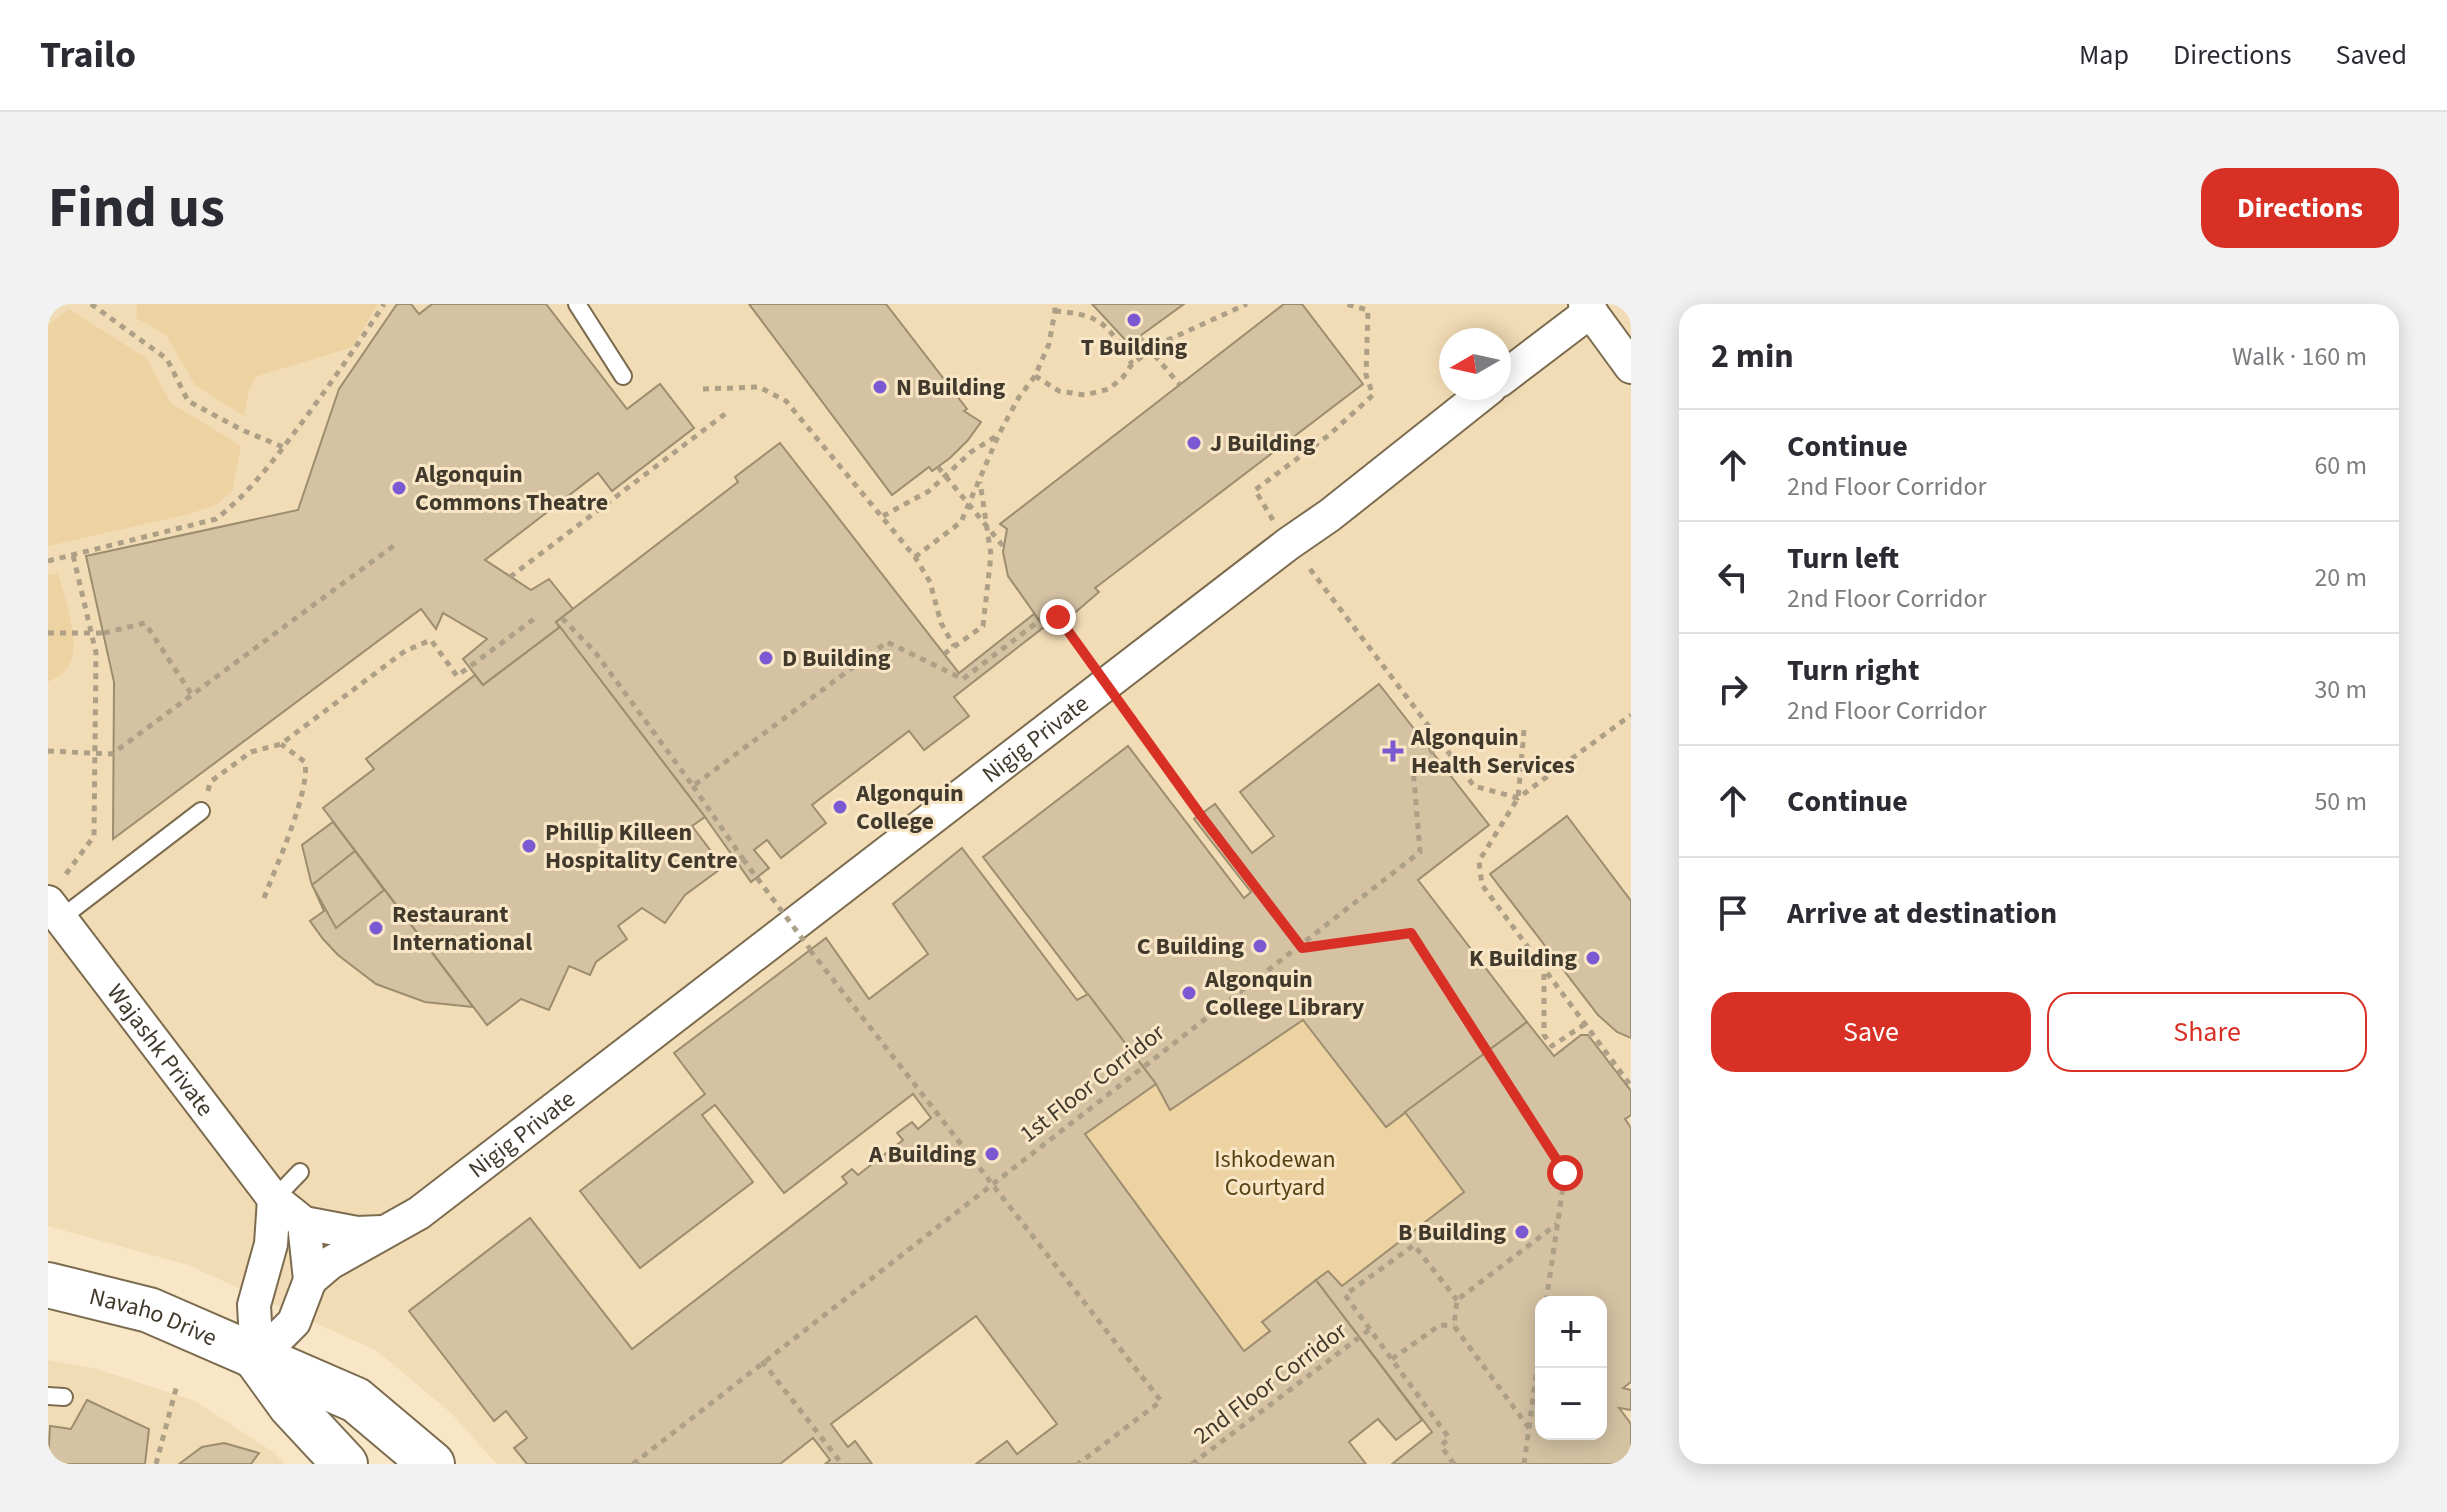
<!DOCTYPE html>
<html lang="en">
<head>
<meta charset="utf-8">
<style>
  body { margin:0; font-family:"Source Sans 3",sans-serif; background:#f2f2f3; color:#2b2b33 }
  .controls { position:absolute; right:24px; bottom:24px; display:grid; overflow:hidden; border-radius:16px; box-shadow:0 4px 20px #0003 }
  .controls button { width:72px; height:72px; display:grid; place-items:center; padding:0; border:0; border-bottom:2px solid #e1e1e2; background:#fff; color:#2b2b33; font:40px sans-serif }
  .compass { position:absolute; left:1391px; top:24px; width:72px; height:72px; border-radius:50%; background:#fff; box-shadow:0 4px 20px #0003; rotate:261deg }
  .stop { position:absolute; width:24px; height:24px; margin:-18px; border:6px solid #d93025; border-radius:50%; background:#fff }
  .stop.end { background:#d93025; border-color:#fff; box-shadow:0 2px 8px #0008 }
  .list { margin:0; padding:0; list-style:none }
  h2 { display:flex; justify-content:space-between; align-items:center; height:104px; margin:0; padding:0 32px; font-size:34px }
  h2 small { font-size:26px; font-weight:400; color:#7c7c81 }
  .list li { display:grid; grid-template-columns:52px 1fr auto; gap:24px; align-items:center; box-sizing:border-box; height:112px; padding:0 32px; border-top:2px solid #e1e1e2 }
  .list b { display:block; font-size:30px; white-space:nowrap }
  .list p { margin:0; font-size:26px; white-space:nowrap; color:#7c7c81 }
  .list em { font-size:26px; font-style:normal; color:#7c7c81 }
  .actions { display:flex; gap:16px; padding:24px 32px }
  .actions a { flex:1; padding:18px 0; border:2px solid #d93025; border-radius:24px; text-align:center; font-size:28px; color:#d93025 }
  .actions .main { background:#d93025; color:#fff }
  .icon { flex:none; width:44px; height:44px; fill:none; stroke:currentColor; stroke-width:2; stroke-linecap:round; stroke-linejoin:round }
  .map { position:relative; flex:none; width:1583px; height:1160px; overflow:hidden; border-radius:24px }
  header { display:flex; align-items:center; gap:48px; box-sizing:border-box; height:112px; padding:0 40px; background:#fff; border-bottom:2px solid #e1e1e2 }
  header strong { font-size:38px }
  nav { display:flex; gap:44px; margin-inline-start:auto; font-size:28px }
  .intro { display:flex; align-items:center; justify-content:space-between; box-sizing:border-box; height:192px; padding:0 48px }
  h1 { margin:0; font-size:56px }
  .button { padding:20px 36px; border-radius:24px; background:#d93025; color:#fff; font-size:28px; font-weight:700 }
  main { display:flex; gap:48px; padding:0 48px }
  aside { flex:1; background:#fff; border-radius:24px; box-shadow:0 4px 20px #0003 }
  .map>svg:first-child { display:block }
  .built { fill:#f2dcb5; fill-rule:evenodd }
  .green { fill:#edd2a2 }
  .building { fill:#d4c2a3; stroke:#9d8d6f; stroke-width:2; fill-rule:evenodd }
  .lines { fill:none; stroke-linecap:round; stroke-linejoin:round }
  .lane-casing { stroke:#7c6c4f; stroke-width:20 }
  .street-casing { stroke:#7c6c4f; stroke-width:36 }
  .secondary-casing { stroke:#7c6c4f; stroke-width:48 }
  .path { stroke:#ada087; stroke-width:5; stroke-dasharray:6 6; stroke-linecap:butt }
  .lane { stroke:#fff; stroke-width:16 }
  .street { stroke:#fff; stroke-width:32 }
  .secondary { stroke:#fff; stroke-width:44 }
  .path-bridge { stroke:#ada087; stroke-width:5; stroke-dasharray:6 6; stroke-linecap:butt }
  .route { stroke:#d93025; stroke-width:10 }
  .poi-dot { fill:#7a59d3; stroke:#f8e6c6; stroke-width:3 }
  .labels { text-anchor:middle; stroke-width:6; stroke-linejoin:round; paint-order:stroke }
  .poi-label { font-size:24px; font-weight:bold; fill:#40392c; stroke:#f8e6c6; text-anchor:start }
  .street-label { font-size:24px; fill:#40392c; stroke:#f8e6c6 }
  .park-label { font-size:24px; fill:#574113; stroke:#f8e6c6 }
</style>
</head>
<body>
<header>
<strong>Trailo</strong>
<nav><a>Map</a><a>Directions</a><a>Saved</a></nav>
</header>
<div class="intro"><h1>Find us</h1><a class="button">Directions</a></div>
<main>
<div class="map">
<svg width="1583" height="1160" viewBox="0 0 1583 1160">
  <rect width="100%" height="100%" fill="#f8e6c6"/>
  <g class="built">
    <path d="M 0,0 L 1583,0 L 1583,1160 L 449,1160 L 402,1108 L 329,1047 L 140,961 L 0,922 ZM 1403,36 L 1451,36 L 1451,84 L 1403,84 ZM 1493,998 L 1553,998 L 1553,1130 L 1493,1130 Z"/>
    <path d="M 0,1056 L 49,1065 L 147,1097 L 225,1148 L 237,1160 L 0,1160 Z"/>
  </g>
  <g class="green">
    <path d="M 89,0 L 330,0 L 304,43 L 210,72 C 198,84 200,96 196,112 L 147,81 L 118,31 L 88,14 Z"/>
    <path d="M 21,5 L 98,54 L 123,99 L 193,142 L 184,187 L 168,201 L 141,210 L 0,242 L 0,21 Z"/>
    <path d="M 10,269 C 16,295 38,346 16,368 C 12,372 5,375 0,378 L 0,271 Z"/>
    <path d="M 1255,716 L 1337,822 L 1357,808 L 1416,888 L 1294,982 L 1280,967 L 1214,1017 L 1222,1027 L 1196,1047 L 1037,830 L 1108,780 L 1122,806 Z"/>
  </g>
  <g class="building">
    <path d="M 349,0 L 363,0 L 371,10 L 384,0 L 498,0 L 579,105 L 612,80 L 646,124 L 564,187 L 550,169 L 437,256 L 483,286 L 501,275 L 525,305 L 508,318 L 512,323 L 435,381 L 415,355 L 439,335 L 395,309 L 388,325 L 373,305 L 65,535 L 66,378 L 38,252 L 250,206 L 291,85 Z"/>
    <path d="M 701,0 L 838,0 L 919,105 L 916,107 L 933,118 L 920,136 L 902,154 L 884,167 L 881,163 L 844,191 Z"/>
    <path d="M 1044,0 L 1136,0 L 1081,40 Z"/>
    <path d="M 1236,0 L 1254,0 L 1315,80 L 1047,284 L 1051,288 L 1023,312 L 1018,306 L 996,323 L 960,272 L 955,248 L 959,225 L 952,220 Z"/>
    <path d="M 732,139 L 911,369 L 986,310 L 996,323 L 906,393 L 921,412 L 876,446 L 861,427 L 764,501 L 778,519 L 733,554 L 719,536 L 706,546 L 721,564 L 703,578 L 657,513 L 508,318 L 690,178 L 687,173 Z"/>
    <path d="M 512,323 L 657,513 L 644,522 L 675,563 L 637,591 L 617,619 L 594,604 L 570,622 L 579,635 L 548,658 L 542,671 L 521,662 L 501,706 L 473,695 L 439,721 L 275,504 L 326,465 L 318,455 L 427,371 L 435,381 Z"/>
    <path d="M 1331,380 L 1441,521 L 1370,576 L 1479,718 L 1338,823 L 1255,716 L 1122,806 L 1108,780 L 935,553 L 1080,442 L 1196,594 L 1203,588 L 1146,515 L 1167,500 L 1204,549 L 1226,532 L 1192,488 Z"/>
    <path d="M 1519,512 L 1583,597 L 1583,734 L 1569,728 L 1550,711 L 1442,570 Z"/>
    <path d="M 285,518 L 307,547 L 425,703 L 377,698 L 328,680 L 290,651 L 275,635 L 262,617 L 276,607 L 263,578 L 254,541 Z"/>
    <path d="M 914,544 L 1029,696 L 1040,690 L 1108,780 L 1037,830 L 1196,1047 L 1222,1027 L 1214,1018 L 1268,976 L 1374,1116 L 1348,1136 L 1330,1115 L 1301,1138 L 1318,1160 L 928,1160 L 959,1137 L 969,1150 L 1009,1120 L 928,1012 L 783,1120 L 800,1143 L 807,1137 L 824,1160 L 777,1160 L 782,1156 L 765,1134 L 732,1160 L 479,1160 L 466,1144 L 479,1134 L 458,1107 L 446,1117 L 361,1007 L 482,914 L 584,1045 L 799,879 L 794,873 L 804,865 L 810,871 L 855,836 L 849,829 L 864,818 L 870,825 L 883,814 L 865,790 L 736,889 L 667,801 L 654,811 L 705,878 L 592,964 L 532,887 L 657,790 L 626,749 L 778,634 L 821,695 L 880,650 L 845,600 Z"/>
    <path d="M 307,547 L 336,586 L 288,624 L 264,581 Z"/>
    <path d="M 1479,718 L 1506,752 L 1533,731 L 1540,731 L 1583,787 L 1583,811 L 1577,815 L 1583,824 L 1583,1078 L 1575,1084 L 1583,1086 L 1583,1106 L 1571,1104 L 1583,1120 L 1583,1160 L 1344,1160 L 1384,1128 L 1268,976 L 1280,967 L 1294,982 L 1416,888 L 1357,808 ZM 1493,998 L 1553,998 L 1553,1130 L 1493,1130 Z"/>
    <path d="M 39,1096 L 101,1125 L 97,1160 L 0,1160 L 2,1122 L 23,1125 Z"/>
    <path d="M 176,1139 L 211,1149 L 203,1160 L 131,1160 L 154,1143 Z"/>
  </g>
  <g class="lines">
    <g class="lane-casing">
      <g id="lane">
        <path d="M 529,0 L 575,72"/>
        <path d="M 8,618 L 153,507"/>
        <path d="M 226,895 L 252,868"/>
        <path d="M 0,1092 L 16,1093"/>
      </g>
    </g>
    <g class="street-casing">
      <g id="street">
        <path d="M 1537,0 L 1583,63"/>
        <path d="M 1451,77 L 1543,7"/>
        <path id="s1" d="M 0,598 L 226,895 L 256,919 L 309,929 L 334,928"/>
        <path id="s2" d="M 262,976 L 282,959 L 371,909 L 1240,240 L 1282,211 L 1442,84"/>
        <path d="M 209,1055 L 206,1001 L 223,940 L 226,895"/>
        <path d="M 209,1055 L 246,1018 L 262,976 L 256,919"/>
      </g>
    </g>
    <g class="secondary-casing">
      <g id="secondary">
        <path id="s3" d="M 0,981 L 101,1006 L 308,1096 L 384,1160"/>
        <path d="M 209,1055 L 243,1102 L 297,1160"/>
      </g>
    </g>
    <g class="path">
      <path d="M 43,0 L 119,55 L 140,97 L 194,126 L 235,143"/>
      <path d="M 1007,7 C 1055,11 1059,20 1084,60"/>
      <path d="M 987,72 L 1011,87 L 1037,91 L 1061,85 L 1075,73 L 1084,60 L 1111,40 L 1199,0"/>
      <path d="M 655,85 L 711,83 L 738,97 L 867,253 L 882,278 L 893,319 L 906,342"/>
      <path d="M 835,212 L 881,187 L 923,148 L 950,131"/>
      <path d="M 1225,216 L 1207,186 L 1281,131 L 1325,91 L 1318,71 L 1320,6 L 1297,0"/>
      <path d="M 867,253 L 913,218 L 951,130 L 971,93 L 987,72 L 1001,40 L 1007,7 L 1006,0"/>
      <path d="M 0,257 L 168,215 C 204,187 231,149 258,113 C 285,76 311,39 336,0"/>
      <path d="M 1262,265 L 1426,482 L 1470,494 L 1583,411"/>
      <path d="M 462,273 L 677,110"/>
      <path d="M 1001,303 L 1007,298 L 1010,313"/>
      <path d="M 514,314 L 547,348 L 645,482 L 839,338 L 915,375 L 1004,307 L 1001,303"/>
      <path d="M 56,329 L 97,319 L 144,391"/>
      <path d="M 896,350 L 935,322 L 943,251 L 932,178"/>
      <path d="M 1476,426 L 1470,494 L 1431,557 L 1434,581 L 1583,782"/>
      <path d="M 0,447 L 64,450 L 348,240"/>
      <path d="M 645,482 L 695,555"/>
      <path d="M 160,487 L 162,478 L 203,448 L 233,440 L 357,347 L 383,336 L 409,372 L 490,312"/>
      <path d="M 1154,513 L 1254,644 L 1363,629 L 1517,869 L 1498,998"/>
      <path d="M 18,570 L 46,532 L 48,349 L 25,251"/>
      <path d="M 216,594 C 228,562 262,489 257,458 L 233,440"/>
      <path d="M 762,646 L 1113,1097 L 1030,1160"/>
      <path d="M 1496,670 L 1496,731 L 1504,742 L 1537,720"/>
      <path d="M 1344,1055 L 1392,1021 L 1406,1022"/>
      <path d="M 714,1057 L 794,1160"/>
      <path d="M 1481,1124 L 1406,1022 L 1409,996 L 1509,920"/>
      <path d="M 108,1160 L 129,1081"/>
      <path d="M 585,1160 L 1372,548 L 1365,463 L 1394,439"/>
      <path d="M 1144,1160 L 1321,1026"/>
      <path d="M 1406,1160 L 1393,1142 L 1401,1134 L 1297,991 L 1366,941 L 1409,996"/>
      <path d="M 1476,1160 L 1493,1036"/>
    </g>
    <use href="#lane" class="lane"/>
    <use href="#street" class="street"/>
    <use href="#secondary" class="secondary"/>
    <g class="path-bridge">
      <path d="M 1091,33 L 1131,80"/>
      <path d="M 890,163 L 955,242"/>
      <path d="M 1010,313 L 1154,513"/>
      <path d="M 0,329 L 56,329"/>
      <path d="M 695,555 L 762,645"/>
    </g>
  </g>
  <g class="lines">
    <path class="route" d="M 1010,313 L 1154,513 L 1254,644 L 1363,629 L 1517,869"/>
  </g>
  <g class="poi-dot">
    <circle cx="1086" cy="16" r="8"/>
    <circle cx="832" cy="83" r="8"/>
    <circle cx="1146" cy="139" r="8"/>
    <circle cx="351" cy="184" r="8"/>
    <circle cx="718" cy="354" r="8"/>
    <path d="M1341 435h8v8h8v8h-8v8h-8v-8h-8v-8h8z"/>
    <circle cx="792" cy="503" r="8"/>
    <circle cx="481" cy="542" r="8"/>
    <circle cx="328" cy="624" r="8"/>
    <circle cx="1212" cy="642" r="8"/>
    <circle cx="1545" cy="654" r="8"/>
    <circle cx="1141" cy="689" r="8"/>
    <circle cx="944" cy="850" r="8"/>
    <circle cx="1474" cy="928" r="8"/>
  </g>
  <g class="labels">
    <g class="poi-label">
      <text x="1086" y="51" text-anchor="middle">T Building</text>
      <text x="848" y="91">N Building</text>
      <text x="1162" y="147">J Building</text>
      <text x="367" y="178">Algonquin<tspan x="367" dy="28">Commons Theatre</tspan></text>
      <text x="734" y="362">D Building</text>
      <text x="1363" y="441">Algonquin<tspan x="1363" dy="28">Health Services</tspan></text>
      <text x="808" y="497">Algonquin<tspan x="808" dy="28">College</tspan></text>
      <text x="497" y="536">Phillip Killeen<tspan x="497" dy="28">Hospitality Centre</tspan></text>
      <text x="344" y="618">Restaurant<tspan x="344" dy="28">International</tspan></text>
      <text x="1196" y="650" text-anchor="end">C Building</text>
      <text x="1529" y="662" text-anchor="end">K Building</text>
      <text x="1157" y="683">Algonquin<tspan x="1157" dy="28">College Library</tspan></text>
      <text x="928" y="858" text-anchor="end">A Building</text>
      <text x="1458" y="936" text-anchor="end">B Building</text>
    </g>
    <g class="street-label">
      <text dy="8" stroke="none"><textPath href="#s2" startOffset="906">Nigig Private</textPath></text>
      <text dy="8" stroke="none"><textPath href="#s1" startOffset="186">Wajashk Private</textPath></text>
      <text transform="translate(1044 779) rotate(-38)" y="8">1st Floor Corridor</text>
      <text dy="8" stroke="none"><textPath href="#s2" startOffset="258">Nigig Private</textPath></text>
      <text dy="8" stroke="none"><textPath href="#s3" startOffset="110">Navaho Drive</textPath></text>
      <text transform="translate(1222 1079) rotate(-37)" y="8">2nd Floor Corridor</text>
    </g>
    <g class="park-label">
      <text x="1227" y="863">Ishkodewan<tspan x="1227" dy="28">Courtyard</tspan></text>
    </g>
  </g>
</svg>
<div class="controls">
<button>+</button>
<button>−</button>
</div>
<svg class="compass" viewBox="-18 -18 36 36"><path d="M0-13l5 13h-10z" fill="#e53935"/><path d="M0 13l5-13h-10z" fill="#7c7c81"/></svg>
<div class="stop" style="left:1517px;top:869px"></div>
<div class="stop end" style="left:1010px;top:313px"></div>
</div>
<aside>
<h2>2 min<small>Walk · 160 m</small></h2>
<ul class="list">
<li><svg class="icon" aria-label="ahead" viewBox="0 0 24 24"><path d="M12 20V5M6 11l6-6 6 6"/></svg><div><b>Continue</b><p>2nd Floor Corridor</p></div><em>60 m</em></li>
<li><svg class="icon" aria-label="left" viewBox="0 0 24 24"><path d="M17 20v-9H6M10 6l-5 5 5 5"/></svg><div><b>Turn left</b><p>2nd Floor Corridor</p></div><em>20 m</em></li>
<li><svg class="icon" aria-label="right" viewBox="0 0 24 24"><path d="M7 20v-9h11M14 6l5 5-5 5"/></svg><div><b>Turn right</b><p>2nd Floor Corridor</p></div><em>30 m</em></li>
<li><svg class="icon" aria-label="ahead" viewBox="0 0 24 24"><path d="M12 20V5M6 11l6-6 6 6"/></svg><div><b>Continue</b></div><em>50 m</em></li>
<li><svg class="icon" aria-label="arrive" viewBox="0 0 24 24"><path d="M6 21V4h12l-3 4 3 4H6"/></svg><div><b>Arrive at destination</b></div></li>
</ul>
<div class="actions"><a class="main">Save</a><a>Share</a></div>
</aside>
</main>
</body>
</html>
